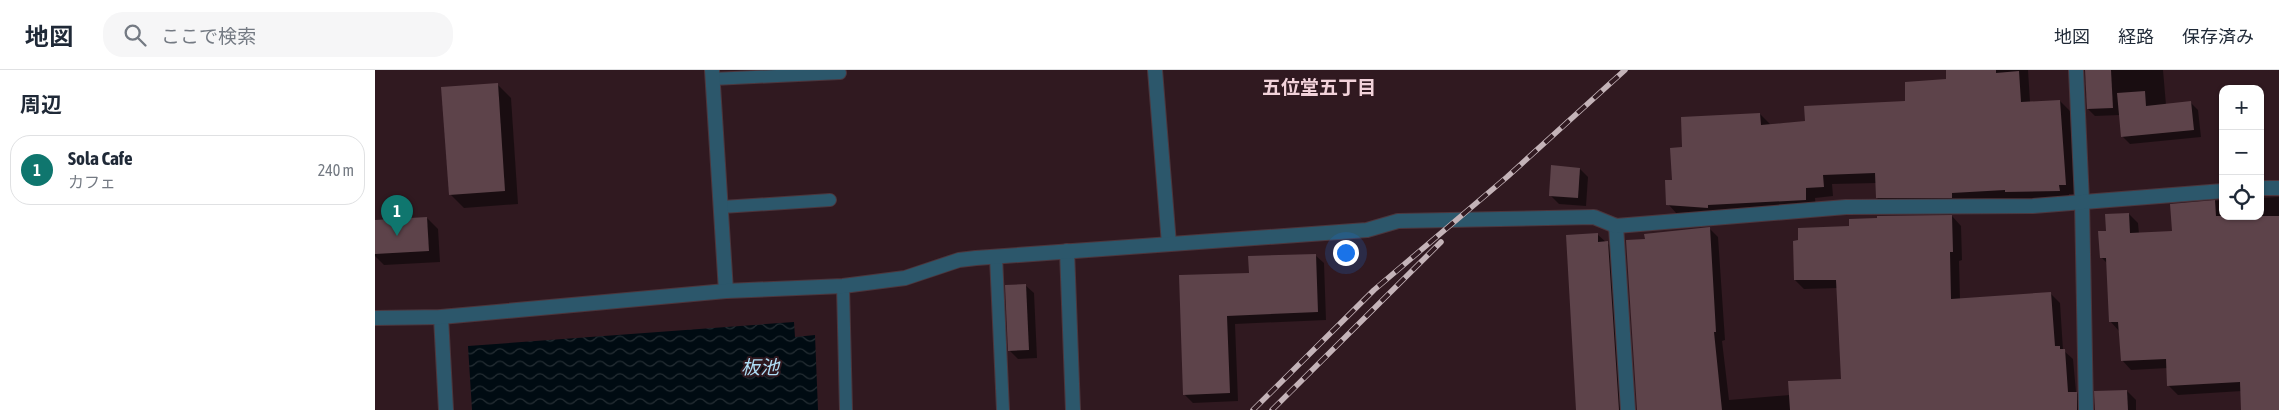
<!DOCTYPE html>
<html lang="ja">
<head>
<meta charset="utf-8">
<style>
  body { margin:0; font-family:"Asap Condensed","Noto Sans JP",sans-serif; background:#f6f6f7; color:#1f2937 }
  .controls { position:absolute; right:15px; top:15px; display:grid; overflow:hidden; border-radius:10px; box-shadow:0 1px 4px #0004 }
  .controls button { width:45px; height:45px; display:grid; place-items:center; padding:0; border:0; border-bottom:1px solid #e0e1e3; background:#fff; color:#1f2937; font:25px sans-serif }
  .you { position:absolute; left:970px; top:182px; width:18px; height:18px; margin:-12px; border:4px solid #fff; border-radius:50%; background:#1a73e8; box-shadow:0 0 0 8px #1a73e833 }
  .badge { display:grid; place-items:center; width:32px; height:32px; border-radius:50%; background:#0f766e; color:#fff; font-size:16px; font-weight:700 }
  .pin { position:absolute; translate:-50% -41px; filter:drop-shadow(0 1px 2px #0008) }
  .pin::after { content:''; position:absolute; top:26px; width:18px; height:15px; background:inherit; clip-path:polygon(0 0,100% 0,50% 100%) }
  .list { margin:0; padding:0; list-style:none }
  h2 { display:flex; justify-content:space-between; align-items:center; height:65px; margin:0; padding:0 20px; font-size:21px }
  h2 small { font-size:16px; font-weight:400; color:#747a83 }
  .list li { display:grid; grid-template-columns:32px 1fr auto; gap:15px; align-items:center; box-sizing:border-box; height:70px; margin:0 10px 10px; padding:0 10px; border:1px solid #e0e1e3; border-radius:20px }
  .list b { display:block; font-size:19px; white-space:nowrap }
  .list p { margin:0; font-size:16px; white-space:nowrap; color:#747a83 }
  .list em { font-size:16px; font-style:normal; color:#747a83 }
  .icon { flex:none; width:28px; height:28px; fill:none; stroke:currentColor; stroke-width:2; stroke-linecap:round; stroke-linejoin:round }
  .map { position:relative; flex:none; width:1904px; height:340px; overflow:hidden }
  header { display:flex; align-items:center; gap:30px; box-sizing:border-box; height:70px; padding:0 25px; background:#fff; border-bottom:1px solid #e0e1e3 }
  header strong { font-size:24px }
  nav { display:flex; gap:28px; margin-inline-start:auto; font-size:18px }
  .search { width:350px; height:45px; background:#f6f6f7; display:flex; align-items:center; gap:12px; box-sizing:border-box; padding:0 18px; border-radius:20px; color:#747a83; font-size:19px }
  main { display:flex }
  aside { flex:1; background:#fff }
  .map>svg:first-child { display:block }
  .water { fill:url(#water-waves) }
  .shadow { fill:#0007 }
  .building { fill:#5d434a }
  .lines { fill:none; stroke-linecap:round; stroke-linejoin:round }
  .service-casing { stroke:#4c363d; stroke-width:14 }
  .minor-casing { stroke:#4c363d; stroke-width:16 }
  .service { stroke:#2c576b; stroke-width:12 }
  .minor { stroke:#2c576b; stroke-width:14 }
  .rail-casing { stroke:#c4b3b8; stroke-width:5.5 }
  .rail { stroke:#301920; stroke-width:4; stroke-dasharray:11; stroke-linecap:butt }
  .labels { text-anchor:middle; stroke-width:4; stroke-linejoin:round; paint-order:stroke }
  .neighbourhood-label { font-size:19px; font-weight:bold; fill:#f2d2da; stroke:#301920 }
  .water-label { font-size:19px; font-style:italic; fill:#afdef6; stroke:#301920 }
</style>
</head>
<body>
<header>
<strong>地図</strong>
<div class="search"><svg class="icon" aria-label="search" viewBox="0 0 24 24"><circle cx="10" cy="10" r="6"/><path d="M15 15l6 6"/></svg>ここで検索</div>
<nav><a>地図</a><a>経路</a><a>保存済み</a></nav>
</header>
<main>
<aside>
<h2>周辺<small></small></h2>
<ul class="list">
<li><span class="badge">1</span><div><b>Sola Cafe</b><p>カフェ</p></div><em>240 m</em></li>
</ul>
</aside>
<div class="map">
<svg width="1904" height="340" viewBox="0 0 1904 340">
  <defs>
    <pattern id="water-waves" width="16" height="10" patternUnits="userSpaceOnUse" patternTransform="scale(1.25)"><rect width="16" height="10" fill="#000b12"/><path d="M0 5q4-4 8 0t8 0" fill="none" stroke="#252e34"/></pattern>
  </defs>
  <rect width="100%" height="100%" fill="#301920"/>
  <path class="water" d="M 419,252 L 420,267 L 440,265 L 443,340 L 97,340 L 93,276 Z"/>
  <g class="shadow">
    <path d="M 1572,0 L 1653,0 L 1655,32 L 1685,31 L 1695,41 L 1700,124 L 1694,124 L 1694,130 L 1641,132 L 1639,129 L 1512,137 L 1502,128 L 1502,113 L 1457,114 L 1458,126 L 1440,128 L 1441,140 L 1343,147 L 1302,144 L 1293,134 L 1309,79 L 1385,44 L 1395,54 L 1431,52 L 1532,32 L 1573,11 Z"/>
    <path d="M 1710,0 L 1788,0 L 1791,35 L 1816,33 L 1823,40 L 1826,67 L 1755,74 L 1747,66 L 1745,45 L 1720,46 L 1713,39 Z"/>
    <path d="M 122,14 L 136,28 L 143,134 L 89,138 L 75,124 Z"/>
    <path d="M 1205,99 L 1213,107 L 1211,136 L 1184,134 L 1176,126 Z"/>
    <path d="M 1904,127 L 1904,340 L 1867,340 L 1867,321 L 1803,325 L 1794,316 L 1793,298 L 1756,300 L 1747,290 L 1744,261 L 1735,251 L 1733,194 L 1726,187 L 1733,162 L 1754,144 L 1763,153 L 1764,164 L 1798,162 L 1796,135 L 1848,130 L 1848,146 L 1885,146 L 1885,128 Z"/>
    <path d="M 1577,146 L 1586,156 L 1587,190 L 1584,191 L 1585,230 L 1676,224 L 1685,233 L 1688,280 L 1698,289 L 1701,322 L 1711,332 L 1711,340 L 1263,340 L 1271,170 L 1334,158 L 1343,167 L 1350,270 L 1347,271 L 1354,330 L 1415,325 L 1467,310 L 1463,218 L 1429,219 L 1420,210 L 1476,158 Z"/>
    <path d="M 52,148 L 63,159 L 65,192 L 9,195 L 0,186 L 0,151 Z"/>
    <path d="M 1222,164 L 1242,182 L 1252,340 L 1204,340 Z"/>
    <path d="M 940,185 L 949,193 L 951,250 L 860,254 L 863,331 L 818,333 L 809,324 L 805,207 L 875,204 Z"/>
    <path d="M 650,215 L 659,223 L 662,288 L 643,289 L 635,281 Z"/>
    <path d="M 1752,321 L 1761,330 L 1761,340 L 1720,340 L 1721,322 Z"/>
  </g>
  <g class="building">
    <path d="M 1571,0 L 1621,0 L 1621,3 L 1644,1 L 1646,32 L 1685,30 L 1691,115 L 1684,115 L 1685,121 L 1630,122 L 1630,120 L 1577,123 L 1577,128 L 1501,128 L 1500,103 L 1448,105 L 1449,117 L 1431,118 L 1431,130 L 1333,135 L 1333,138 L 1291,135 L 1290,110 L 1297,110 L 1295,78 L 1307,77 L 1306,47 L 1385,43 L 1386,55 L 1430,51 L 1429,36 L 1530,31 L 1530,12 L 1571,9 Z"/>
    <path d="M 1710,0 L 1736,0 L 1738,38 L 1712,39 Z"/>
    <path d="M 123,13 L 130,121 L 74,125 L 66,17 Z"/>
    <path d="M 1770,21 L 1771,36 L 1816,31 L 1819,60 L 1746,67 L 1742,23 Z"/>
    <path d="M 1176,95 L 1205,98 L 1203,128 L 1174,126 Z"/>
    <path d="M 1840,130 L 1841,146 L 1904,146 L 1904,340 L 1866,340 L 1865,312 L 1792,316 L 1791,289 L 1746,291 L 1743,252 L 1734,252 L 1731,188 L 1725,188 L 1723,161 L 1731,161 L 1730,144 L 1754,143 L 1755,163 L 1797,161 L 1795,134 Z"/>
    <path d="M 1577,145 L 1578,182 L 1575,182 L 1576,229 L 1676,222 L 1680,276 L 1685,276 L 1685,279 L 1690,279 L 1693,322 L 1702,322 L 1702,340 L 1415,340 L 1413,311 L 1466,309 L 1461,210 L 1419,210 L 1418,171 L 1423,170 L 1423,158 L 1474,156 L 1474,149 L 1502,148 L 1502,146 Z"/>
    <path d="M 52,147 L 54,181 L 0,184 L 0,150 Z"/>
    <path d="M 1335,157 L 1341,262 L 1339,262 L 1347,340 L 1262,340 L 1251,170 L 1270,169 L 1269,164 Z"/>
    <path d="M 1223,163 L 1223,172 L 1233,171 L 1244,340 L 1201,340 L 1191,165 Z"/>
    <path d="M 941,184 L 943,242 L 852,246 L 855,323 L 808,325 L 804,205 L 874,203 L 873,186 Z"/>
    <path d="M 651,214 L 654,280 L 633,281 L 630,215 Z"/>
    <path d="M 1752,320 L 1753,340 L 1720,340 L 1719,321 Z"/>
  </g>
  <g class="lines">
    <g class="service-casing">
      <g id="service">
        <path d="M 338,9 L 465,3"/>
        <path d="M 347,137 L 455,130"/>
        <path d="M 621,187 L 628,340"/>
        <path d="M 468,216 L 471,340"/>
      </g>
    </g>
    <g class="minor-casing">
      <g id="minor">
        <path d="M 337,0 L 351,221"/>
        <path d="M 780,0 L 794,174"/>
        <path d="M 1701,0 L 1707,131 L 1711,340"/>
        <path d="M 1885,118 L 1904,118"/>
        <path d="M 1241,156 L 1253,340"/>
        <path d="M 692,181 L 698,340"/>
        <path d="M 66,247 L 71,340"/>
        <path d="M 0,248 L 66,247 L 351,221 L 468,216 L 530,208 L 584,190 L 601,188 L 992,160 L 1023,151 L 1219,147 L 1241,156 L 1471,137 L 1658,136 L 1848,121"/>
      </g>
    </g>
    <use href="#service" class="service"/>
    <use href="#minor" class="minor"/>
    <g class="rail-casing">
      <g id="rail">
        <path d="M 878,340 L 999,220 L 1132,107 L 1250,0"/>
        <path d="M 897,340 L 1066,172"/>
      </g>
    </g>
    <use href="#rail" class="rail"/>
  </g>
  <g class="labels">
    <g class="neighbourhood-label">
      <text x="944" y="24">五位堂五丁目</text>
    </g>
    <g class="water-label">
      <text x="385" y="304">板池</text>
    </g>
  </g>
</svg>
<div class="controls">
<button>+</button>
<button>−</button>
<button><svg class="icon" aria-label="locate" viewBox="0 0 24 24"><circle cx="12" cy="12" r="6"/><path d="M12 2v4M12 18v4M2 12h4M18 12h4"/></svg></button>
</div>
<div class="you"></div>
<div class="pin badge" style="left:22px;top:166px">1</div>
</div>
</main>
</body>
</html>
